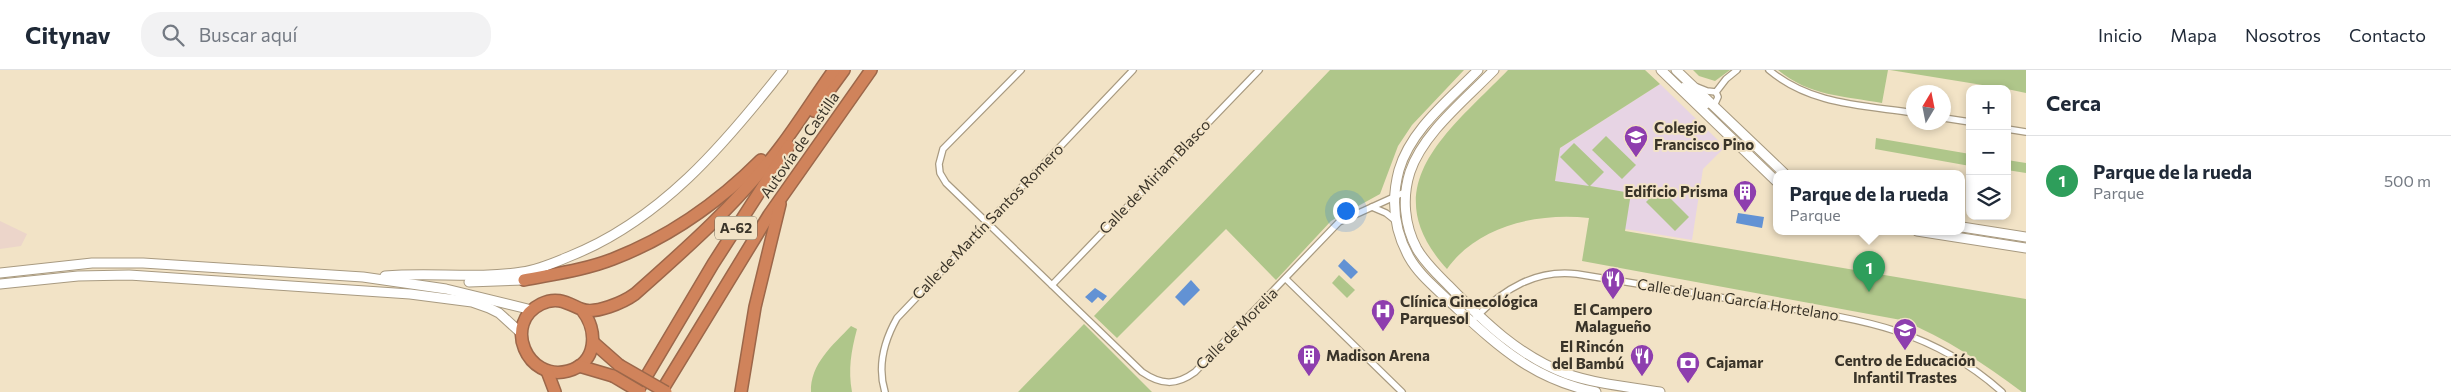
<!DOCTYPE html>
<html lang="es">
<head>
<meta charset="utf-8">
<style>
  body { margin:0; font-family:Commissioner,sans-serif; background:#f2f2f3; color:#1f2937 }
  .controls { position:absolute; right:15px; top:15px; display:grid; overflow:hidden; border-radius:10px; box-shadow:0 2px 8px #0003 }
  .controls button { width:45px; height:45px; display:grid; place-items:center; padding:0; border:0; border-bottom:1px solid #e0e1e3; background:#fff; color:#1f2937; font:25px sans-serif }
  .compass { position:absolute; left:1906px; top:15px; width:45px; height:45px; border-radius:50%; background:#fff; box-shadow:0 2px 8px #0003; rotate:10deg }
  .you { position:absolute; left:1345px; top:140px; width:18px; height:18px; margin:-12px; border:4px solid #fff; border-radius:50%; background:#1a73e8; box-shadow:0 0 0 8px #1a73e833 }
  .badge { display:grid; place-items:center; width:32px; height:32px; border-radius:50%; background:#d93025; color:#fff; font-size:16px; font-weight:700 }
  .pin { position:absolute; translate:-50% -41px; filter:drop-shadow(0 1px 2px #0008) }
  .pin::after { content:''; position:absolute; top:26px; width:18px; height:15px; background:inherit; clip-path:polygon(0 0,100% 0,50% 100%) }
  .popup { position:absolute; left:1773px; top:100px; width:192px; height:65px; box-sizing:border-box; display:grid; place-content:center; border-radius:10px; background:#fff; filter:drop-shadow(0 1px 4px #0005); font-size:16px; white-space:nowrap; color:#747a83 }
  .popup b { font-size:19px; color:#1f2937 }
  .popup::after { content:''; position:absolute; left:50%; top:100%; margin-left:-10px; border:10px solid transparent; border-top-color:#fff }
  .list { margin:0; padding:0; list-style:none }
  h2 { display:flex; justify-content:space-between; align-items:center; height:65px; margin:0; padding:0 20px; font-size:21px }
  h2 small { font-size:16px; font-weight:400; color:#747a83 }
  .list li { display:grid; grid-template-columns:32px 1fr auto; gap:15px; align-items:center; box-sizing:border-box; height:90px; padding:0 20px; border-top:1px solid #e0e1e3 }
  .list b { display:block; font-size:19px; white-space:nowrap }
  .list p { margin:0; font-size:16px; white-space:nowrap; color:#747a83 }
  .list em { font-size:16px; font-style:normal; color:#747a83 }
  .icon { flex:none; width:28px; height:28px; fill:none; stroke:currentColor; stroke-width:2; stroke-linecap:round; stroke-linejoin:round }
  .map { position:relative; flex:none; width:2026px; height:322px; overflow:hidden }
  header { display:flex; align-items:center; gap:30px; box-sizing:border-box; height:70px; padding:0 25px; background:#fff; border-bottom:1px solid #e0e1e3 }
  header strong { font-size:24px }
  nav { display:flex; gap:28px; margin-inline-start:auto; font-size:18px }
  .search { width:350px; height:45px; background:#f2f2f3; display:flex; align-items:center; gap:12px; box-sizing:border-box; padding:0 18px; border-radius:20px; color:#747a83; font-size:19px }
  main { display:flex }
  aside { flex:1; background:#fff }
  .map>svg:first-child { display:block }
  .commercial { fill:#ecd5ca }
  .education { fill:#e7d4e4 }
  .green { fill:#afc68a }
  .water { fill:#6292d4 }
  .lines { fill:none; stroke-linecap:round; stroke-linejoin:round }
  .street-casing { stroke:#a89a80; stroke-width:8 }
  .secondary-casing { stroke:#a89a80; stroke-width:11 }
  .highway-casing { stroke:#9c674a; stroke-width:14 }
  .street { stroke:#fff; stroke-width:5.5 }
  .secondary { stroke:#fff; stroke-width:9 }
  .highway { stroke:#d0835b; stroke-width:11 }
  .highway-bridge-casing { stroke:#9c674a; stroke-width:14; stroke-linecap:butt }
  .highway-bridge { stroke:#d0835b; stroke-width:11 }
  .labels { text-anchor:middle; stroke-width:4; stroke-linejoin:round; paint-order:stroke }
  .shield { fill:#f2e3c6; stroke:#716858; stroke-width:1 }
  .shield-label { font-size:14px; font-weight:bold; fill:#3a3429 }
  .poi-label { font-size:15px; font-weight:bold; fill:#3a3429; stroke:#f2e3c6; text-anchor:start }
  .street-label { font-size:15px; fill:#3a3429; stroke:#f2e3c6 }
</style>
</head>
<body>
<header>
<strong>Citynav</strong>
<div class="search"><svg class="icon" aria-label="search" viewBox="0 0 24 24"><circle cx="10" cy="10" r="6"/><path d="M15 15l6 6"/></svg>Buscar aquí</div>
<nav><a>Inicio</a><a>Mapa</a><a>Nosotros</a><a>Contacto</a></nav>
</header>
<main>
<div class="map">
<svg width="2026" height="322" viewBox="0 0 2026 322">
  <rect width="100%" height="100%" fill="#f2e3c6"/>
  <path class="commercial" d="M 0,151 L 27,164 L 21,176 L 0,179 Z"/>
  <path class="education" d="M 1660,14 L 1725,77 L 1703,99 L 1692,170 L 1625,159 L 1555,111 L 1560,78 Z"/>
  <g class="green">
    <path d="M 1330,0 L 1464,0 L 1412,55 L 1398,76 L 1380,124 L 1331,151 L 1276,210 L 1226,159 L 1117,268 L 1094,246 Z"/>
    <path d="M 1508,0 L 1645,0 L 1660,14 L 1560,78 L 1555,111 L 1589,116 L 1560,87 L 1574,73 L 1604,102 L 1590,116 L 1631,123 L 1625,161 L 2026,229 L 2026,322 L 2022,322 C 1983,293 1946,268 1901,250 L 1582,191 L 1589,148 C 1538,142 1477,156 1447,199 C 1371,116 1451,59 1508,0 Z"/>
    <path d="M 1693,0 L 1730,0 L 1715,11 L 1699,6 Z"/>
    <path d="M 1778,0 L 1888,0 L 1882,33 C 1844,26 1809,26 1778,0 Z"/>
    <path d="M 1890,0 L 2026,0 L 2026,23 L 2007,19 Z"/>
    <path d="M 1606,66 L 1636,95 L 1622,109 L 1592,80 Z"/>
    <path d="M 1876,68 L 1970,84 L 1970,96 L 1875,79 Z"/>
    <path d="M 2007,90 L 2026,93 L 2026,103 L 2007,100 Z"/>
    <path d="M 1660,118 L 1689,147 L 1675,161 L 1646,132 Z"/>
    <path d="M 1339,205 L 1355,220 L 1347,228 L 1332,213 Z"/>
    <path d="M 1084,254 L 1152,322 L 1018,322 Z"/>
    <path d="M 851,256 L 857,259 C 851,282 848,299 852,322 L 811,322 C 810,294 833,275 851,256 Z"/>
  </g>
  <g class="water">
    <path d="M 1738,143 L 1764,147 L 1762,158 L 1736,153 Z"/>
    <path d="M 1344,189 L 1358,202 L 1351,209 L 1338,196 Z"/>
    <path d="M 1191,210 L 1200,220 L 1184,236 L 1175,227 Z"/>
    <path d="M 1095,218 L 1107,226 L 1103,231 L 1098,227 L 1092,233 L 1085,227 Z"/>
  </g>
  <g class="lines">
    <g class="street-casing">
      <g id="street">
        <path d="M 1021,0 L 943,79 L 939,94 L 940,103 L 946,113 L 1142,302 C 1161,315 1176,316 1195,302 L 1339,152 L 1405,122"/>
        <path d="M 1769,0 C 1811,35 1862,35 1914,43"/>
        <path d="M 1683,16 L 1706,36"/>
        <path d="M 1697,17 L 1707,21 L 1716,22"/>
        <path d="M 1704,33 L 1714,36 L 1718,27 L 1716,22 L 1726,9 L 1737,0"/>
        <path d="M 1944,48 L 1970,52"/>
        <path d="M 2007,59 L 2026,62"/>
        <path d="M 1372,137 L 1386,143 L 1396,151"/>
        <path d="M 1286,209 L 1402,322"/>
        <path d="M 1052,215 L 1259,0"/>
        <path d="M 1476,247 C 1504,219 1536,199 1577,204 C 1634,213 1692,223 1749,232 C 1847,248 1925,253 2002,322"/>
        <path d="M 885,322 C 877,296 884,271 897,248 L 1133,0"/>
      </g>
    </g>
    <g class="secondary-casing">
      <g id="secondary">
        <path d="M 1478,0 C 1450,29 1411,59 1399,100 C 1391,130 1394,160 1409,187 C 1419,205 1436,218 1450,232 C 1496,274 1531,309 1596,322"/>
        <path d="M 1494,0 C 1466,29 1423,63 1410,102 C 1402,127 1404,155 1417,179 C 1425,193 1438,205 1449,216 C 1483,251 1520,287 1567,304 C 1596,314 1629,317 1660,322"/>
        <path d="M 1661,0 L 1776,111"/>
        <path d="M 1676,0 L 1784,103"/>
        <path d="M 1962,157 L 2026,167"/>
        <path d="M 1917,161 L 2026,178"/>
        <path d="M 0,203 L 92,193 L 143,193 L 363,207 L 446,219 L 532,240"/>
        <path d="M 385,206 C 431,202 476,209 522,202 C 537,200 554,193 568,187 C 660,151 724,75 783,0"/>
        <path d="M 469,212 L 524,210"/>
        <path d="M 0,214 L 78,206 L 129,205 L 410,224 L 472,232 L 489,238 L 499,243 L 521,263"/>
      </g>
    </g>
    <g class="highway-casing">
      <g id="highway">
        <path d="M 814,41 L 844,0"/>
        <path d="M 524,210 C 554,204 585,200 613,189 C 670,167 718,133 761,90"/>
        <path d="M 582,240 C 598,260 598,293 568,301 C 527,312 502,253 541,234 C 557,226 567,233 581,239 C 595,245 624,232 635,224 C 687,178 740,131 782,75 C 800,51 816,25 834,0"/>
        <path d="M 594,273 L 619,295"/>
        <path d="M 579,296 L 613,306"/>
        <path d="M 547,301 L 555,322"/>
        <path d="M 637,322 L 713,194 L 789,76"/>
        <path d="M 661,322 L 769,145 L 871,0"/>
        <path d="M 741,322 L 755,237 L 780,134"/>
      </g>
    </g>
    <use href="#street" class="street"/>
    <use href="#secondary" class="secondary"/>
    <use href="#highway" class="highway"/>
    <g class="highway-bridge-casing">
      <g id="highway-bridge">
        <path d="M 619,295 L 666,322"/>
        <path d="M 613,306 L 640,322"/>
      </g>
    </g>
    <use href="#highway-bridge" class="highway-bridge"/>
  </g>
  <defs>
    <g id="school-pin" transform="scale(1.25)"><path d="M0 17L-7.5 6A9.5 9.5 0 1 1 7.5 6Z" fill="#8e3eae" stroke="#f2e3c6"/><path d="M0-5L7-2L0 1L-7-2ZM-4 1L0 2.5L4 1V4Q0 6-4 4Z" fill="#fff"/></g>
    <g id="building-pin" transform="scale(1.25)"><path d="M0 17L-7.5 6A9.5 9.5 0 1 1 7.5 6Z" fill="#8e3eae" stroke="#f2e3c6"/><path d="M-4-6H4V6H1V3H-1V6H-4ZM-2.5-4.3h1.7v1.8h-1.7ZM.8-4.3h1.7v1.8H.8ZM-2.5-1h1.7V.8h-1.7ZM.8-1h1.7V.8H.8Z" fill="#fff"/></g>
    <g id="restaurant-pin" transform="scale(1.25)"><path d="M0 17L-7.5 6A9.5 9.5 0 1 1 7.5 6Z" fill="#8e3eae" stroke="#f2e3c6"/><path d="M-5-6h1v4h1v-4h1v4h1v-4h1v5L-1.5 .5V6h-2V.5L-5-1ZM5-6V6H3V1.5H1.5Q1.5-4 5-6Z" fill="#fff"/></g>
    <g id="hospital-pin" transform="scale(1.25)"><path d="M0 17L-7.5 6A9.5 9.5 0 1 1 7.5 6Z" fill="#8e3eae" stroke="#f2e3c6"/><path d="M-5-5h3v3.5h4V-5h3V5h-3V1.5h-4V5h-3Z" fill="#fff"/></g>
    <g id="bank-pin" transform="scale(1.25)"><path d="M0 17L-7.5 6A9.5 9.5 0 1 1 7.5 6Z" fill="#8e3eae" stroke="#f2e3c6"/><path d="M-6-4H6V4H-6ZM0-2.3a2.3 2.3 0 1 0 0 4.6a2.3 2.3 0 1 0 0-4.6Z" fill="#fff"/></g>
  </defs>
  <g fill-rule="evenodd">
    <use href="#school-pin" x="1636" y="67"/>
    <use href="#building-pin" x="1745" y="122"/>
    <use href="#restaurant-pin" x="1613" y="209"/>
    <use href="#hospital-pin" x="1383" y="241"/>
    <use href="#school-pin" x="1905" y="260"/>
    <use href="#building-pin" x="1309" y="286"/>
    <use href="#restaurant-pin" x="1642" y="286"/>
    <use href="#bank-pin" x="1688" y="293"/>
  </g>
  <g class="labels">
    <rect class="shield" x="715" y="146.5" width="42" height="23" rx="4"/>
    <g class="shield-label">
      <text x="736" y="163">A-62</text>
    </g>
    <g class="poi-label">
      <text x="1654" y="63">Colegio<tspan x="1654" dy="17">Francisco Pino</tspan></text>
      <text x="1728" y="127" text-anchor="end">Edificio Prisma</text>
      <text x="1400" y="237">Clínica Ginecológica<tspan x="1400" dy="17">Parquesol</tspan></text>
      <text x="1613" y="245" text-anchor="middle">El Campero<tspan x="1613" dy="17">Malagueño</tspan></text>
      <text x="1624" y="282" text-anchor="end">El Rincón<tspan x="1624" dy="17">del Bambú</tspan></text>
      <text x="1326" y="291">Madison Arena</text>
      <text x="1905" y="296" text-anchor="middle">Centro de Educación<tspan x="1905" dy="17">Infantil Trastes</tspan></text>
      <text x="1706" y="298">Cajamar</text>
    </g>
    <g class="street-label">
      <text transform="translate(800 75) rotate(-55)" y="5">Autovía de Castilla</text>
      <text transform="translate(1155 107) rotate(-46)" y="5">Calle de Miriam Blasco</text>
      <text transform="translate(988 152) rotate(-46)" y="5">Calle de Martín Santos Romero</text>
      <text transform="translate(1738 230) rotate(9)" y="5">Calle de Juan García Hortelano</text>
      <text transform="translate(1237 259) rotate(-45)" y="5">Calle de Morelia</text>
    </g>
  </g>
</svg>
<div class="controls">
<button>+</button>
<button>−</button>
<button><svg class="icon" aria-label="layers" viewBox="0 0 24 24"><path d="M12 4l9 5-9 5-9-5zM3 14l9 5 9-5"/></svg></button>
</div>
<svg class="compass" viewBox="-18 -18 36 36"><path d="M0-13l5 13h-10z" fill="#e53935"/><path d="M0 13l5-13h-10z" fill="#747a83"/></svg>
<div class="you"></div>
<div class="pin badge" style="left:1869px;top:222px;background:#2e9e5b">1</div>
<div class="popup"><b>Parque de la rueda</b>Parque</div>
</div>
<aside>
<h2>Cerca<small></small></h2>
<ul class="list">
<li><span class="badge" style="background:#2e9e5b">1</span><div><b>Parque de la rueda</b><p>Parque</p></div><em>500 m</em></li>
</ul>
</aside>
</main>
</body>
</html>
